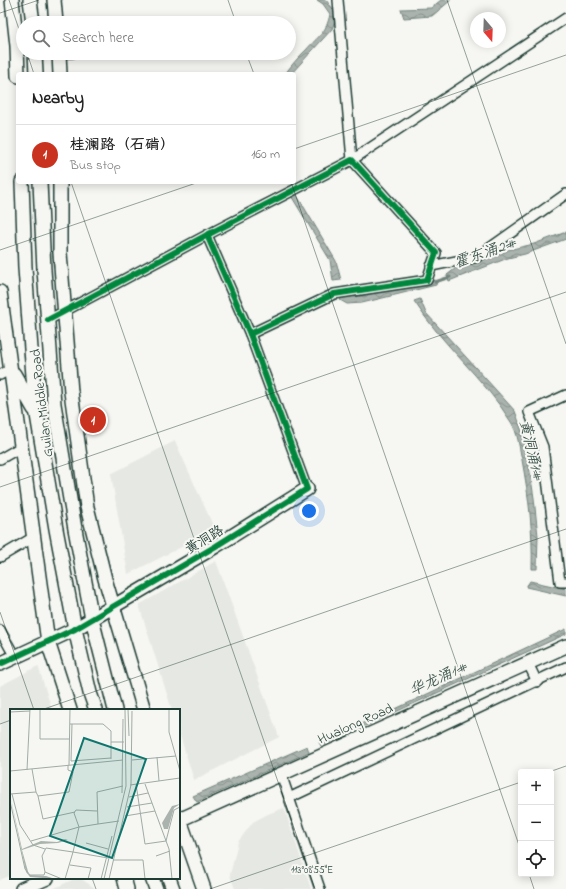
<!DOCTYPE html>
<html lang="en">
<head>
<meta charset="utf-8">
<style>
  body { margin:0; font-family:"Indie Flower","LXGW WenKai TC",sans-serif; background:#f2f2f2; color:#222 }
  .controls { position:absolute; right:12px; bottom:12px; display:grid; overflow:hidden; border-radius:4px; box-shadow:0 2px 10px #0003 }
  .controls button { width:36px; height:36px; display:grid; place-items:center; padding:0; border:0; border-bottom:1px solid #e0e0e0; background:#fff; color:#222; font:20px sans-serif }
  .compass { position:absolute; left:470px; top:12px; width:36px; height:36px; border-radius:50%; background:#fff; box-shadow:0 2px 10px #0003; rotate:161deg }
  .you { position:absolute; left:309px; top:511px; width:14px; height:14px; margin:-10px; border:3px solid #fff; border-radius:50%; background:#1a73e8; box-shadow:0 0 0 6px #1a73e833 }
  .badge { display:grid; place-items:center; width:26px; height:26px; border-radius:50%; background:#c8321e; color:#fff; font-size:13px; font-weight:700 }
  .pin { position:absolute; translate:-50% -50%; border:2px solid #fff; box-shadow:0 1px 4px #0006 }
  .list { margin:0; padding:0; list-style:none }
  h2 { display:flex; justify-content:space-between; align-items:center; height:52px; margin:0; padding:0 16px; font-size:17px }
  h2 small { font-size:13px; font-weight:400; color:#767676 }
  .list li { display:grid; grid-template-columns:26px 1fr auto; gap:12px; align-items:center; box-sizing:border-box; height:60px; padding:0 16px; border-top:1px solid #e0e0e0 }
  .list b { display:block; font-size:15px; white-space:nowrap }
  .list p { margin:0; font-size:13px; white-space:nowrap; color:#767676 }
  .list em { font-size:13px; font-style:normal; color:#767676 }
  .icon { flex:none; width:22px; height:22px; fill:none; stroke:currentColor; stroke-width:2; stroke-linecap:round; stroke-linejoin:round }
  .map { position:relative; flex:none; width:566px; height:889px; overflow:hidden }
  .search { position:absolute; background:#fff; box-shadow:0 2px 10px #0003; left:16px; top:16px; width:280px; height:44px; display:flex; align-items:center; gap:10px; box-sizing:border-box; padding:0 14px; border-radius:22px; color:#767676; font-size:15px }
  .panel { position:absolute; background:#fff; box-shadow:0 2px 10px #0003; left:16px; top:72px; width:280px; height:112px; border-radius:4px }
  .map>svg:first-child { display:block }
  .built { fill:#e6e8e4 }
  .water { fill:url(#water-waves); stroke:#72847d }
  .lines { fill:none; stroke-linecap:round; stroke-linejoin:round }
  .stream { stroke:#72847d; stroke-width:3 }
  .street-casing { stroke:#1f3d34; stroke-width:12 }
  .secondary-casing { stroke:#1f3d34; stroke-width:16 }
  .street { stroke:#f6f6f2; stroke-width:9 }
  .secondary { stroke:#f6f6f2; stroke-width:13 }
  .cycleway-casing { stroke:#f6f6f2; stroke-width:8 }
  .cycleway { stroke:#00873e; stroke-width:6 }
  .ticks { fill:none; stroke:#1f3d34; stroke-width:1; stroke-opacity:0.45 }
  .labels { text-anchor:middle; stroke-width:4; stroke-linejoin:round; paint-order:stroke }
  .street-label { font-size:14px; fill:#1f3d34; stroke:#f6f6f2 }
  .water-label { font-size:15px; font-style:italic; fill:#425a52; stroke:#f6f6f2 }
  .inset-road { fill:none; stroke:#a0aca6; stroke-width:1 }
  .view { fill:#0f766e; fill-opacity:0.15; stroke:#0f766e; stroke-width:2 }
  .inset-edge { fill:none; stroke:#1f3d34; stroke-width:2 }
  .ticks-label { font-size:10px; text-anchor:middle; fill:#1f3d34; stroke:#f6f6f2; stroke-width:4; stroke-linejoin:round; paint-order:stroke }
</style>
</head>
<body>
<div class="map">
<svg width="566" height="889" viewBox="0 0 566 889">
  <defs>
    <pattern id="water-waves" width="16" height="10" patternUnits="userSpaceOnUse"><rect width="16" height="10" fill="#aab3ae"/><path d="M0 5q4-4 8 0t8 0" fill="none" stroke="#8a938e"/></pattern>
  </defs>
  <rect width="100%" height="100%" fill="#f6f6f2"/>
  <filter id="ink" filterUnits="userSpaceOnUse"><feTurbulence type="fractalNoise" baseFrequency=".025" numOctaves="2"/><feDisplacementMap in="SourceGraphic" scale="8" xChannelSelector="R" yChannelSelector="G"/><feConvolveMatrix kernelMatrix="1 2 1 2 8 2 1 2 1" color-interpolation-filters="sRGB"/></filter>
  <g filter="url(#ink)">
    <g class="built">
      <path d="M 175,441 L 215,530 L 128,574 L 111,474 Z"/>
      <path d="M 216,561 L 279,737 L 194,780 L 179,732 L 179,710 L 172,710 L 139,605 Z"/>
      <path d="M 38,666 L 52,710 L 11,710 L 11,875 L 0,880 L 0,686 Z"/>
      <path d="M 284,808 L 311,889 L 235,889 L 230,875 L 238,842 L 253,822 L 268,814 Z"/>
      <path d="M 76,878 L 80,878 L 96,889 L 53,889 Z"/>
    </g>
    <g class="water">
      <path d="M 317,0 L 326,0 L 333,9 L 336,18 L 332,29 L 291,74 L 285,74 C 291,66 298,57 306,50 C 318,36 326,34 330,14 L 323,4 Z"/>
      <path d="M 441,0 L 451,0 L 432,16 L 404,18 L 401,9 L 431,8 Z"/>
      <path d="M 295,192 L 336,261 L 341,280 L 333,281 L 330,260 L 290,194 Z"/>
      <path d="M 566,232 L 566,239 L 525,254 L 508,258 L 449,281 L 447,275 L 456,268 L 501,254 L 508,250 L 534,244 Z"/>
      <path d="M 435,280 L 437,281 L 436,285 L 362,303 L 347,304 L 340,300 L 345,294 L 355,297 Z"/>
      <path d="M 420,299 L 426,313 L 515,411 L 520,425 L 526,447 L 534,498 L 538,536 L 537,569 L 532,569 C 533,530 529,498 522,460 C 519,447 518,433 511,422 C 484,378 442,345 414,301 Z"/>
      <path d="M 530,581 L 566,589 L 566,596 L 526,587 Z"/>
      <path d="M 566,629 L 566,634 L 321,746 L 319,742 L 391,711 Z"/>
      <path d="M 307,746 L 309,752 L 197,802 L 193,796 Z"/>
    </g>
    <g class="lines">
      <path class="stream" d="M 435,282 L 450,277"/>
      <g class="street-casing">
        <g id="street">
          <path d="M 338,0 L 352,160 L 566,18"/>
          <path d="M 60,53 L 72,53"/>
          <path d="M 207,235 L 352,160 L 436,253 L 427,280 L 334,294 L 250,334"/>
          <path d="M 431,266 L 477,257 L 566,194"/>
          <path d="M 48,320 L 207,235 L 250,334 L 307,489"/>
          <path d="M 0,375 L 11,369"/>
          <path d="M 566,395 L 529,412 L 543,447 L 560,582 L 566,582"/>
          <path d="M 0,459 L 21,447"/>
          <path d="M 0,557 L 34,537"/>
          <path d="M 0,630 L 15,657"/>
          <path d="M 528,663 L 537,682"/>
          <path d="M 281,774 L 320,889"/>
          <path d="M 289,798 L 566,667"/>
        </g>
      </g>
      <g class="secondary-casing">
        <g id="secondary">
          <path d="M 12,0 L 17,46 L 18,76"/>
          <path d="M 30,0 L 33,23"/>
          <path d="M 54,0 L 56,23"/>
          <path d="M 35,53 L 36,74"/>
          <path d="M 59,53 L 60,74"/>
          <path d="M 22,182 L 25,268 L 35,403 L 56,529 L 75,629 L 90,693 L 96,710"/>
          <path d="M 40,182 L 44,270 L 54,404 L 75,529 L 92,619 L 115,710"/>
          <path d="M 60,182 L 60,253 L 71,392 L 87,507 L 105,579 L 144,710"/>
          <path d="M 0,292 L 48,642 L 70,710"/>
          <path d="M 14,374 L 34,409"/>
          <path d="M 0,664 L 75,629 L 216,546 L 307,489"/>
          <path d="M 179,817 L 204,889"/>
          <path d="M 179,820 L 566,646"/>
          <path d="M 124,878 L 127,889"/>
          <path d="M 152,878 L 156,889"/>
          <path d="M 169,878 L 173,889"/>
          <path d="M 22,889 L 47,878"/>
        </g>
      </g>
      <use href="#street" class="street"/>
      <use href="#secondary" class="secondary"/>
      <g class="cycleway-casing">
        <g id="cycleway">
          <path d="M 207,235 L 352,160 L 436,253 L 427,280 L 334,294 L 250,334"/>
          <path d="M 0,664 L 75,629 L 216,546 L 307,489 L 250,334 L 207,235 L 48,320"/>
        </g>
      </g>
      <use href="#cycleway" class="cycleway"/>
    </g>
  </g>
  <path class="ticks" d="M 9,0 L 23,41M 228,0 L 236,23M 447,0 L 566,344M 0,13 L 39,0M 27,53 L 34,74M 246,53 L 254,74M 294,149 L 566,55M 71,182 L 315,889M 291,182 L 521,851M 0,250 L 199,182M 0,487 L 566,292M 0,612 L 34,710M 41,710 L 566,529M 0,724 L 11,720M 549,772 L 566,766M 529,874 L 534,889M 92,878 L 96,889M 210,889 L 521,782"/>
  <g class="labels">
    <g class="street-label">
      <text transform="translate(41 403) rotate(-97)" y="5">Guilan Middle Road</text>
      <text transform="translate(204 539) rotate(-31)" y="5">黄洞路</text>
      <text transform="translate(355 723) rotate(-24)" y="5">Hualong Road</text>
    </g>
    <g class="water-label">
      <text transform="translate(485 252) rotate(-19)" y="5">霍东涌2#</text>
      <text transform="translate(532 450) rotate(77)" y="5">黄洞涌1#</text>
      <text transform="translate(438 678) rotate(-25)" y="5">华龙涌1#</text>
    </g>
  </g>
  <g transform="translate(10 709)">
    <rect width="170" height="170" fill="#f6f6f2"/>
    <path d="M 0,86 L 12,140 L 31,132 L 47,133 L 55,130 L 58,131 L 48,134 L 30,135 L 12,141 L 19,166 L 36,167 L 45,170 L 20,168 L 16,163 ZM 170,95 L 164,99 L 158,120 L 154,120 L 152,114 L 162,97 Z" fill="#aab3ae"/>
    <path class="inset-road" d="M 30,0 L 30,30 L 60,30M 118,0 L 119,27M 159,0 L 159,23 L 170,62M 0,3 L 20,2M 60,15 L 93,15 L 101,22 L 101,50M 62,15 L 61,52 L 101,49M 101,33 L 114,33M 147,48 L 149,72M 122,51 L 166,47M 59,56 L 60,0M 17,61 L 20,0M 0,62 L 113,51M 126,75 L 135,135 L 156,132 L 164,101 L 170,98M 135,75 L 159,140 L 162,170M 120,76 L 170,69M 26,83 L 28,87 L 59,83 L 63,63 L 58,61 L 58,56M 112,84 L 113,10M 0,85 L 26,83 L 22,60M 2,85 L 10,116 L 23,136 L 35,140M 28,87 L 33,110 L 65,103M 119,88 L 138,84M 0,92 L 15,160 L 20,166 L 34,166 L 35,163M 117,98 L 142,94M 87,102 L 66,101 L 64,104 L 69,118 L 88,115M 115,107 L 145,102M 109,112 L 88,115 L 87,83 L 113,77M 21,132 L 69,118 L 63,143 L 98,149M 76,134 L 98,140M 146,147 L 160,142M 103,151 L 133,151 L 135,170M 60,156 L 81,159 L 78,170M 52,170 L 35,163 L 32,147 L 36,139 L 63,143 L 55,170M 91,170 L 102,127M 94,170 L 116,77 L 115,0M 99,170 L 121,76 L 122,2"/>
    <path class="view" d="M 74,29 L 136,50 L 102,149 L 40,127 Z"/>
    <rect width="170" height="170" class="inset-edge"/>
  </g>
  <g class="ticks-label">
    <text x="312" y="873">113°08'55"E</text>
  </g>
</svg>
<div class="controls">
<button>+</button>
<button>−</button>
<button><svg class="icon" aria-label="locate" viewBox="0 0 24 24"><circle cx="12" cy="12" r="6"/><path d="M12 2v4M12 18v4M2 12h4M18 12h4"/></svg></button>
</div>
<svg class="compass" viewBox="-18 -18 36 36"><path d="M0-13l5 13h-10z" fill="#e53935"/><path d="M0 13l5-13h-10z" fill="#767676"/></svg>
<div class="you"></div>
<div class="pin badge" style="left:93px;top:420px">1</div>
<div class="search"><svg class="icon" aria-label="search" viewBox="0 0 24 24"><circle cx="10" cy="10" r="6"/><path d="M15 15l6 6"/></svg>Search here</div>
<section class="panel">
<h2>Nearby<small></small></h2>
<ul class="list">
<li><span class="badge">1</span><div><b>桂澜路（石𬒔）</b><p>Bus stop</p></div><em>160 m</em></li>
</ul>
</section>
</div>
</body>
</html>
